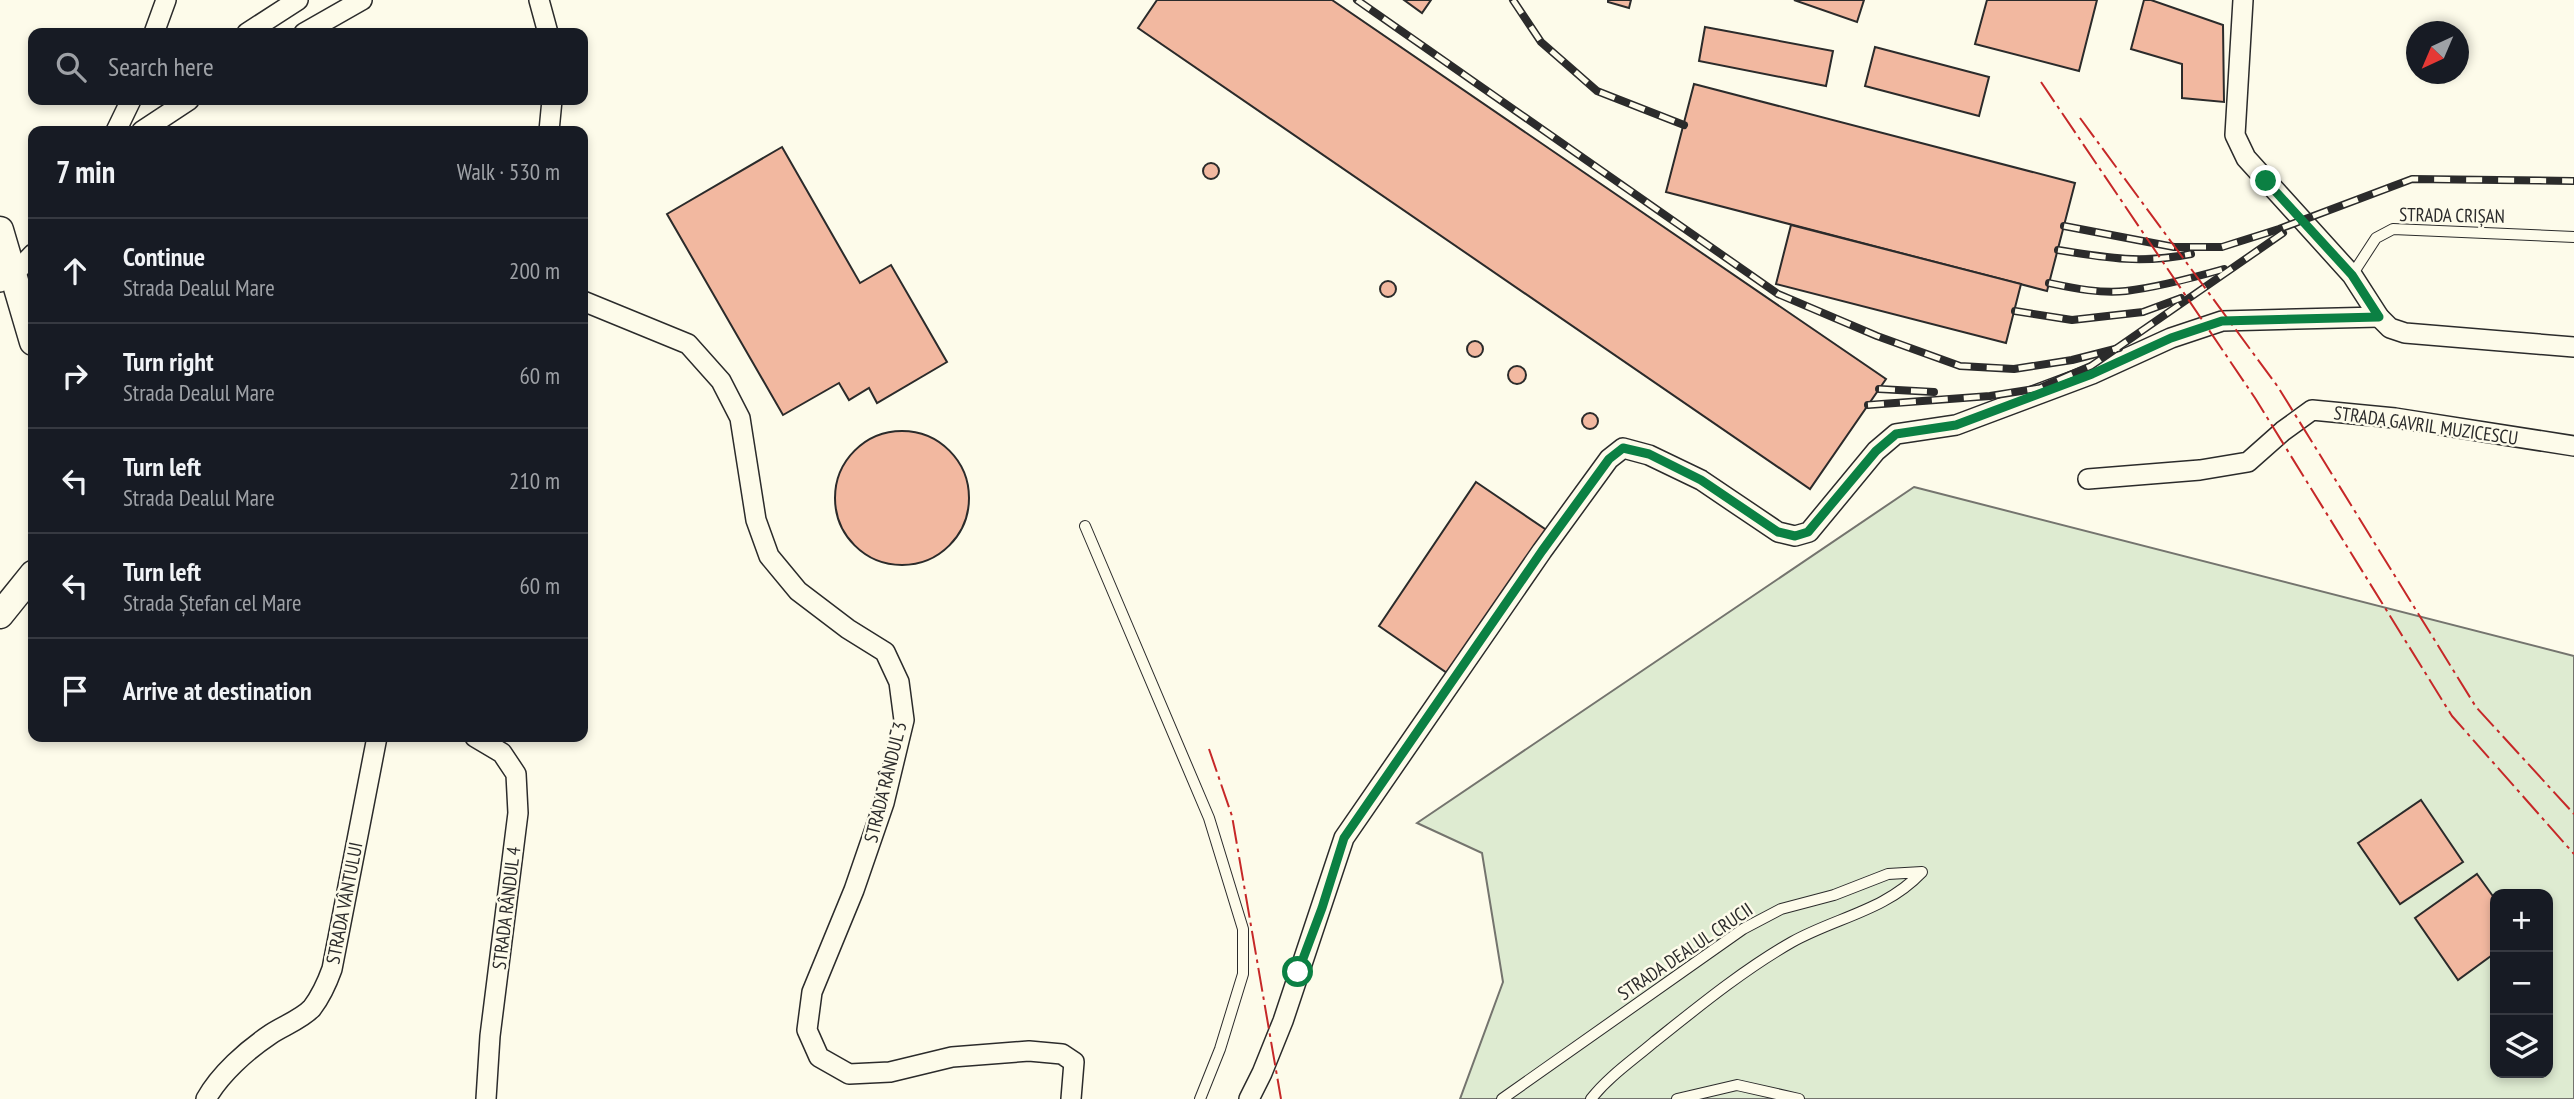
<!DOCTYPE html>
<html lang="en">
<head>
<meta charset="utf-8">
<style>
  body { margin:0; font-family:"PT Sans Narrow",sans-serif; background:#242831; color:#f1f3f6 }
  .controls { position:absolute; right:21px; bottom:21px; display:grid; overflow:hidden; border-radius:14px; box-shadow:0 4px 10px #0003 }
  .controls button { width:63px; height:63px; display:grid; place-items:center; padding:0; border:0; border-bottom:2px solid #363941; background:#171b24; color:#f1f3f6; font:35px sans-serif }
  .compass { position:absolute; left:2406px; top:21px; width:63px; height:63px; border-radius:50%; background:#171b24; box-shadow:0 4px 10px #0003; rotate:224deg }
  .stop { position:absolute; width:21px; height:21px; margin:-16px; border:5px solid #0b8043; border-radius:50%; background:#fff }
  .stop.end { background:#0b8043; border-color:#fff; box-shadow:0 2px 7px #0008 }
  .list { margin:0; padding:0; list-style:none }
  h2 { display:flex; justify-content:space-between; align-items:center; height:91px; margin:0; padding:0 28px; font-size:30px }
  h2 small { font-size:23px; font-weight:400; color:#9ea1a6 }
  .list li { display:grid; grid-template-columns:46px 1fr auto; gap:21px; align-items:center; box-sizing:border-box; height:105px; padding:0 28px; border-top:2px solid #363941 }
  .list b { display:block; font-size:26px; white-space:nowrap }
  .list p { margin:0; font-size:23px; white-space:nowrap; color:#9ea1a6 }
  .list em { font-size:23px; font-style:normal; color:#9ea1a6 }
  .icon { flex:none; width:38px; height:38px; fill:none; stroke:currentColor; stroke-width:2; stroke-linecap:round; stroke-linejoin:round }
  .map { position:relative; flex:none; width:2574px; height:1099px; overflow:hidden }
  .search { position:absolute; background:#171b24; box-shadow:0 4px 10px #0003; left:28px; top:28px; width:560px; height:77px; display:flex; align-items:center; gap:18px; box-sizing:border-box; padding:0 24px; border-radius:14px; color:#9ea1a6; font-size:26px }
  .panel { position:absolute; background:#171b24; box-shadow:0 4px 10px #0003; left:28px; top:126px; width:560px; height:616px; border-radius:14px }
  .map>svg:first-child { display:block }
  .green { fill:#deebd1; stroke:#74746e; stroke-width:2; fill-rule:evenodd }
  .building { fill:#f2b8a0; stroke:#2b2b2b; stroke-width:2 }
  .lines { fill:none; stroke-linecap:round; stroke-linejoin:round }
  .lane-casing { stroke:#2b2b2b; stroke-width:12 }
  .street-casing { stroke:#2b2b2b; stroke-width:22 }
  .secondary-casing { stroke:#2b2b2b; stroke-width:29 }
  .lane { stroke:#fdfbea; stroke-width:10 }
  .street { stroke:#fdfbea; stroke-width:19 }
  .secondary { stroke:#fdfbea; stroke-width:26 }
  .rail-casing { stroke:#2b2b2b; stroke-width:8 }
  .rail { stroke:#fdfbea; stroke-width:5; stroke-dasharray:16; stroke-linecap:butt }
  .power { stroke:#c62828; stroke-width:2; stroke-dasharray:24 5 3.5 5; stroke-linecap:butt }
  .route { stroke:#0b8043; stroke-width:9 }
  .labels { text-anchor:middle; stroke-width:5; stroke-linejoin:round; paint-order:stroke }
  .street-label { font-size:19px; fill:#2b2b2b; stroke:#fdfbea }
</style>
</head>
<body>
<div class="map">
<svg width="2574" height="1099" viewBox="0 0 2574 1099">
  <rect width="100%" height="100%" fill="#fdfbea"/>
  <path class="green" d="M 1914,487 L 2574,656 L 2574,1099 L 1460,1099 L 1503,982 L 1482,853 L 1417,823 ZM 2495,894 L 2548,894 L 2548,1073 L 2495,1073 Z"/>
  <g class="building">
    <path d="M 1157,0 L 1332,0 L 1886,379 L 1810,489 L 1138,28 Z"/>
    <path d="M 1404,0 L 1431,0 L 1422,13 Z"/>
    <path d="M 1608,0 L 1631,0 L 1629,8 L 1608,2 Z"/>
    <path d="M 1794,0 L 1864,0 L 1857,22 Z"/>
    <path d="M 1987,0 L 2097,0 L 2079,71 L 1975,44 Z"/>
    <path d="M 2144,0 L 2151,0 L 2223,25 L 2224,102 L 2182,98 L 2182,64 L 2131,49 Z"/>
    <path d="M 1705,27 L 1833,51 L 1826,86 L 1699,61 Z"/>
    <path d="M 1875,47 L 1989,77 L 1979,116 L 1865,86 Z"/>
    <path d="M 1694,84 L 2075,183 L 2047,291 L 1666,192 Z"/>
    <path d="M 782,147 L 860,283 L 891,265 L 947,362 L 877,403 L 869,388 L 849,400 L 839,383 L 783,415 L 667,214 Z"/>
    <circle cx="1211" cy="171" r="8"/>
    <path d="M 1791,225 L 2021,284 L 2006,343 L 1776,284 Z"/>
    <circle cx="1388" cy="289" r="8"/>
    <circle cx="1475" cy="349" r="8"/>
    <circle cx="1517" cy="375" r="9"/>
    <circle cx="1590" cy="421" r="8"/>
    <circle cx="902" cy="498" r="67"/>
    <path d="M 1476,482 L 1548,531 L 1450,675 L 1379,626 Z"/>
    <path d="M 2421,800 L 2463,862 L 2400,904 L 2358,843 Z"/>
    <path d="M 2477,874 L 2495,899 L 2495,953 L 2458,980 L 2415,918 Z"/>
  </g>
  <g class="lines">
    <g class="lane-casing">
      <g id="lane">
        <path d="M 2352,275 L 2376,238 L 2393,229 L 2574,237"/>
        <path d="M 1085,526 L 1209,818 L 1243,929 L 1243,974 L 1220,1049 L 1200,1099"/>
        <path d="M 1502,1099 L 1743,929 L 1781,909 L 1834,895 L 1888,874 L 1922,872 C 1885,911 1837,917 1792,942 C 1743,970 1698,1007 1654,1042 C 1633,1060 1608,1077 1591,1099"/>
        <path d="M 1677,1099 L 1737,1085 L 1799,1099"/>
      </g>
    </g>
    <g class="street-casing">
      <g id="street">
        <path d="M 539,0 L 548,33"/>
        <path d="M 2243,0 L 2235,135 L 2246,158 L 2352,275 L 2379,317 L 2390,328 L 2405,333 L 2574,347"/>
        <path d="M 154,33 L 166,0"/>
        <path d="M 247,33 L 298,0"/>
        <path d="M 304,33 L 362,0"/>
        <path d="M 116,131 L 131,100"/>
        <path d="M 142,131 L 189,100"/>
        <path d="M 549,131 L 552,100"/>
        <path d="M 0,282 L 14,274 L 33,254"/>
        <path d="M 583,301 L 688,344 L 721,381 L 740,418 L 756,520 L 769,556 L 798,591 L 848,629 L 885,652 L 899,682 L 904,720 L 884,803 L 854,890 L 812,992 L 807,1030 L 819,1057 L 849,1074 L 890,1072 L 952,1057 L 1029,1051 L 1062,1054 L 1074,1062 L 1071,1099"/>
        <path d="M 2088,479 L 2200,470 L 2248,462 L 2283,431 L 2312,410 L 2395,418 L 2574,446"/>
        <path d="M 475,737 L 502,753 L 516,774 L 518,813 L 490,1036 L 486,1099"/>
        <path d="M 206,1099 C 220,1074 247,1050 271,1034 C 283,1026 302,1019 312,1008 C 321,996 327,983 332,969 L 377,737"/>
        <path d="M 1249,1099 L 1262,1073 L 1283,1021 L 1344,838 L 1542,551 L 1609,459 L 1623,448 L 1649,455 L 1701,480 L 1778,532 L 1795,536 L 1809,532 L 1876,451 L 1896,434 L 1956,425 L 2092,374 L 2171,338 L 2222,321 L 2379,317"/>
      </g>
    </g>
    <g class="secondary-casing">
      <g id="secondary">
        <path d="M 0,230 L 33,342"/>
        <path d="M 0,615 L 33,574"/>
      </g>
    </g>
    <use href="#lane" class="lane"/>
    <use href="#street" class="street"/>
    <use href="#secondary" class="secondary"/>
    <g class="rail-casing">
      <g id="rail">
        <path d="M 1357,0 L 1778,294 L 1877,336 L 1960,366 L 2014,369 L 2072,360 L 2119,348"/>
        <path d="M 1513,0 L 1541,42 L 1597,91 L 1684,125"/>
        <path d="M 2064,226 L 2174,247 L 2222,247 L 2279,229 L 2412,179 L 2573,181"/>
        <path d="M 2058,250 C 2107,258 2141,264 2191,254"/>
        <path d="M 2049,283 C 2073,288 2101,294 2126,291 C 2159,287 2192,278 2224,269"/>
        <path d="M 2015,311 L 2072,320 L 2143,312 L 2181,298"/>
        <path d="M 1879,389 L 1934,392"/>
        <path d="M 1868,405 L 1990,396 L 2040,388 L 2091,366 L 2283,233"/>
      </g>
    </g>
    <use href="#rail" class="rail"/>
    <g class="power">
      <path d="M 2041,82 L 2255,398 L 2452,716 L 2574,854"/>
      <path d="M 2080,118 L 2278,387 L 2476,707 L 2574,814"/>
      <path d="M 1209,749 L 1232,816 L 1281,1099"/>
    </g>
  </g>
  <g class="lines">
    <path class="route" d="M 1298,972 L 1322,908 L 1344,838 L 1542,551 L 1609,459 L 1623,448 L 1649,454 L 1701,480 L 1778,532 L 1795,536 L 1808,532 L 1876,451 L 1896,434 L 1956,425 L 2092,374 L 2171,338 L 2222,321 L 2379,317 L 2352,275 L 2266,181"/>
  </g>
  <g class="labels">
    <g class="street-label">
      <text transform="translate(2452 215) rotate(1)" y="7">STRADA CRIȘAN</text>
      <text transform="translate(2426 425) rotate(8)" y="7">STRADA GAVRIL MUZICESCU</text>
      <text transform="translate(885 782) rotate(-76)" y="7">STRADA RÂNDUL 3</text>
      <text transform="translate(344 903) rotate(-79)" y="7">STRADA VÂNTULUI</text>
      <text transform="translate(506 908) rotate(-83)" y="7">STRADA RÂNDUL 4</text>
      <text transform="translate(1685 951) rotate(-34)" y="7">STRADA DEALUL CRUCII</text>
    </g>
  </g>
</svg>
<div class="controls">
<button>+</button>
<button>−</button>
<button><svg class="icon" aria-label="layers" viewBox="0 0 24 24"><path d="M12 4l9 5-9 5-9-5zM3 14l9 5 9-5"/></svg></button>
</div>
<svg class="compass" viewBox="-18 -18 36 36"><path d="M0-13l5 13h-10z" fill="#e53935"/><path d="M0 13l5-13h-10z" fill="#9ea1a6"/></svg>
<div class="stop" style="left:1298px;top:972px"></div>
<div class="stop end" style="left:2266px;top:181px"></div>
<div class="search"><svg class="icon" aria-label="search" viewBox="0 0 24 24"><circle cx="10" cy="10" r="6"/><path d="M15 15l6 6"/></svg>Search here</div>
<section class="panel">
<h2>7 min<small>Walk · 530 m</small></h2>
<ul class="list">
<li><svg class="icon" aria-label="ahead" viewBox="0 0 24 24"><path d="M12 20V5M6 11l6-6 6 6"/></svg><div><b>Continue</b><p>Strada Dealul Mare</p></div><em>200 m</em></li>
<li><svg class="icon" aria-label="right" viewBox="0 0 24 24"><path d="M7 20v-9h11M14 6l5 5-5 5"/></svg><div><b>Turn right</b><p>Strada Dealul Mare</p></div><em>60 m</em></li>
<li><svg class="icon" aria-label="left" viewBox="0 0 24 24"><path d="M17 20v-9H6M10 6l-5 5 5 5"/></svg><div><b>Turn left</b><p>Strada Dealul Mare</p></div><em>210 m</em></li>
<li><svg class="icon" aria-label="left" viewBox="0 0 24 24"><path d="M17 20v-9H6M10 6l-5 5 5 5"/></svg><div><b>Turn left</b><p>Strada Ștefan cel Mare</p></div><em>60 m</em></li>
<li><svg class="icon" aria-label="arrive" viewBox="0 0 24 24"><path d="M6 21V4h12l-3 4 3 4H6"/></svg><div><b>Arrive at destination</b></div></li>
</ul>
</section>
</div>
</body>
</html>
